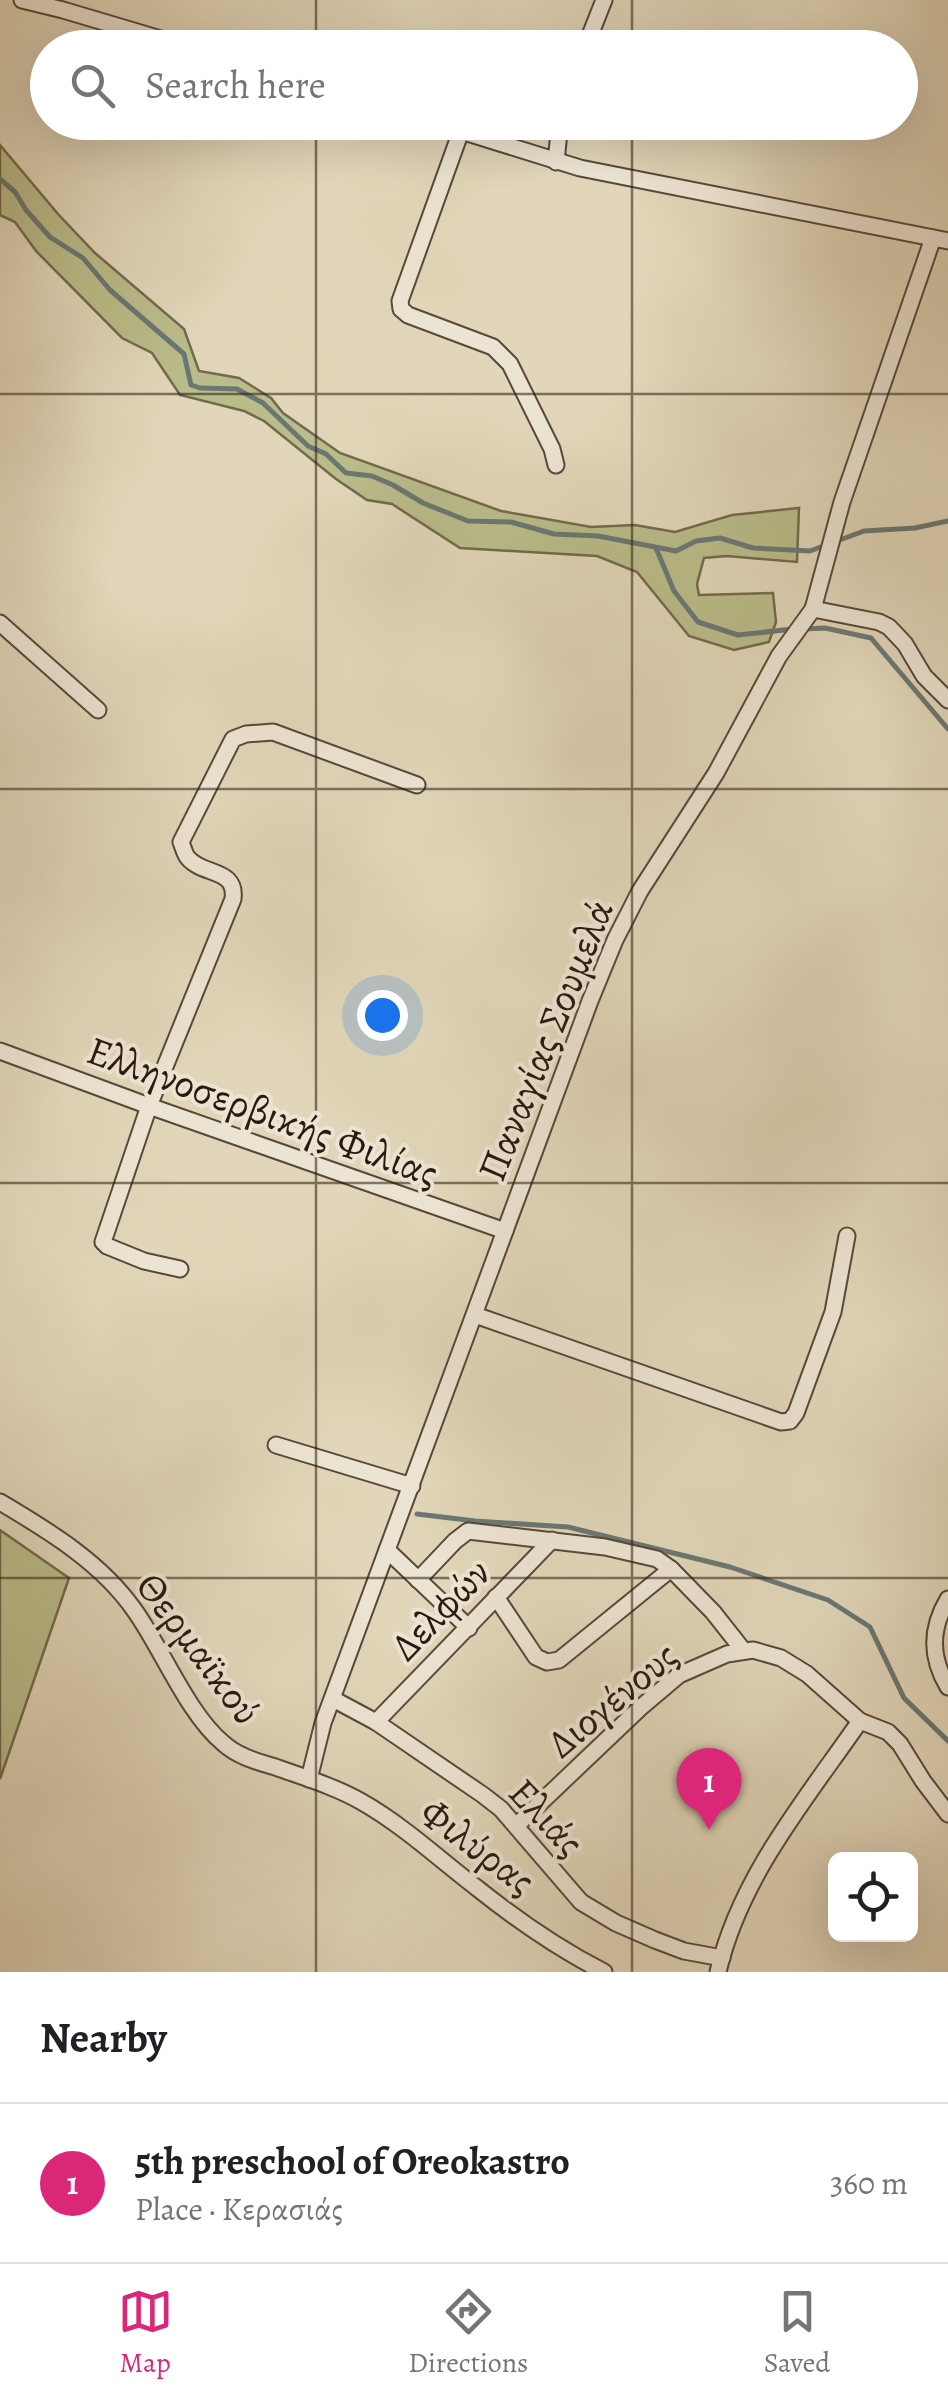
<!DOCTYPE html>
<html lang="en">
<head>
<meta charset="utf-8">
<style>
  body { margin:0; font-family:Alegreya,serif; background:#f6f6f6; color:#202124 }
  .controls { position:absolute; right:30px; bottom:30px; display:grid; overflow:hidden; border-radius:15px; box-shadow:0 10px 40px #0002 }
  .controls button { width:90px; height:90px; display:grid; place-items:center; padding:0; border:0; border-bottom:2px solid #e0e0e0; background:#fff; color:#202124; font:50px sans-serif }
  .you { position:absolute; left:382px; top:1015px; width:35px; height:35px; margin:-25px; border:8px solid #fff; border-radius:50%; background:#1a73e8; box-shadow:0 0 0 15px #1a73e833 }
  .badge { display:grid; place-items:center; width:65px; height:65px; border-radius:50%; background:#db2777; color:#fff; font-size:32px; font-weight:700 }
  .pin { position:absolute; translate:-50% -82px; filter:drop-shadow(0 2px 5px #0008) }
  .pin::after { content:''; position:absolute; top:52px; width:35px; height:30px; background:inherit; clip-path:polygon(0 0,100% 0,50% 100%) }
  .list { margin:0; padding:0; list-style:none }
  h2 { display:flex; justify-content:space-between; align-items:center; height:130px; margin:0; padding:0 40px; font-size:42px }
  h2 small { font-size:32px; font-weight:400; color:#757577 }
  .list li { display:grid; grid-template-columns:65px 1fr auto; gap:30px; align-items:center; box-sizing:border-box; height:160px; padding:0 40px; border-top:2px solid #e0e0e0 }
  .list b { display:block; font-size:38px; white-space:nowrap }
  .list p { margin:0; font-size:32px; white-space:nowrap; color:#757577 }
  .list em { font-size:32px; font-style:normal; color:#757577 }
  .icon { flex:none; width:55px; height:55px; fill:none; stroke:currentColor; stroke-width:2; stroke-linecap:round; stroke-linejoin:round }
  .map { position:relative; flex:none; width:948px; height:1972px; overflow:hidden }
  .search { position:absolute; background:#fff; box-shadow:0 10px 40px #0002; left:30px; right:30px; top:30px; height:110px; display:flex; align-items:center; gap:25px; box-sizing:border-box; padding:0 35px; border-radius:55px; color:#757577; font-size:38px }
  .sheet { height:290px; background:#fff }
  nav { display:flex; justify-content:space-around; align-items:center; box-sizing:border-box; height:140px; border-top:2px solid #e0e0e0; background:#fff; font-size:28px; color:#757577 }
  nav a { display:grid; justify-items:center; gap:5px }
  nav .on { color:#db2777 }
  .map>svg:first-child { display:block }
  .green { fill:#babc8a; stroke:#726a4c; stroke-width:2.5 }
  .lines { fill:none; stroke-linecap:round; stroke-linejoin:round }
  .stream { stroke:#6a7873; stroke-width:5 }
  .minor-casing { stroke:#58483a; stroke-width:19 }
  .minor { stroke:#ece4d2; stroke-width:15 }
  .grid { fill:none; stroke:#2a190f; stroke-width:2.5; stroke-opacity:0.55 }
  .labels { text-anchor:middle; stroke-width:8; stroke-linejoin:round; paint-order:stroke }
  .street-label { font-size:40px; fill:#2a190f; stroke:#ece4d2 }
</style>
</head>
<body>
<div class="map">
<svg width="948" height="1972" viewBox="0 0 948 1972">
  <rect width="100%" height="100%" fill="#e1d6b9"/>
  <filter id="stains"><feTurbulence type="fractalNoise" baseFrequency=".002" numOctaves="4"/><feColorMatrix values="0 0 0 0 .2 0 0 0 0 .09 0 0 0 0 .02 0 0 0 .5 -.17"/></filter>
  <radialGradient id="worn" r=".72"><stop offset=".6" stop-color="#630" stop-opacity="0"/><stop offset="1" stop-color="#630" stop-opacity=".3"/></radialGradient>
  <g class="green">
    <path d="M 0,145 L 58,214 L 95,253 L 184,329 L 199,371 L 239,378 L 271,398 L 283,413 L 340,453 L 501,511 L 591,527 L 635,525 L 675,532 L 732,515 L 799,508 L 797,562 L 727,556 L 704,558 L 697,584 L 699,595 L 773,593 L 776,622 L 769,642 L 734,650 L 689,636 L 637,572 L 597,556 L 460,548 L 392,504 L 367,500 L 336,479 L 264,421 L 244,411 L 180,395 L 152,353 L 122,338 L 36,251 L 15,222 L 0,215 Z"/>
    <path d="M 0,1530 L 69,1578 L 0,1779 Z"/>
  </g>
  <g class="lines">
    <g class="stream">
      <path d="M 0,179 L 15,192 L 26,210 L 50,237 L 83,258 L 110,290 L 184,354 L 191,385 L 200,388 L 237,389 L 263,403 L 308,446 L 326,454 L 346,473 L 372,476 L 393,485 L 423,503 L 468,521 L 511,522 L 554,534 L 598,536 L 676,551 L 696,541 L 720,538 L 753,548 L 810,551 L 864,531 L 915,528 L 948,521"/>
      <path d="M 656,548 L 674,591 L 698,622 L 738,635 L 793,629"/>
      <path d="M 804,629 L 825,628 L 871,638 L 948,729"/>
      <path d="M 417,1514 L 475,1521 L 568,1527 L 730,1567 L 828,1600 L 870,1627 L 904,1698 L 948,1741"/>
    </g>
    <g class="minor-casing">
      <g id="minor">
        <path d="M 22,0 L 63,10 L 191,48"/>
        <path d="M 585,48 L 604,0"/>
        <path d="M 432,122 L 580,168 L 948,241"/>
        <path d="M 461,131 L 400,301 L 401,309 L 408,315 L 493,347 L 510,364 L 552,449 L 556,465"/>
        <path d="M 556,162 L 560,122"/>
        <path d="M 813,609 L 879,622 L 889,627 L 905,644 L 924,676 L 948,700"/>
        <path d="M 0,623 L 98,710"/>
        <path d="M 0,1051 L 149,1106 L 505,1231"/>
        <path d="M 180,1269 L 144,1261 L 107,1246 L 103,1242 L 149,1106 L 233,899 C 237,868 203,876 188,858 C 185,855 183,847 181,842 L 233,739 L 246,734 L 273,732 L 417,785"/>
        <path d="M 475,1315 L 781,1422 L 790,1421 L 796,1413 L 833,1312 L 847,1236"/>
        <path d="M 276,1445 L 412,1486"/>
        <path d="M 0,1502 C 49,1531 102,1563 135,1611 C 162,1649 188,1714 223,1743 C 238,1757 259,1762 278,1768 C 306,1778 336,1787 362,1802 C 404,1826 439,1859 477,1888 C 517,1920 559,1949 604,1972"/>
        <path d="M 387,1550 L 469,1628"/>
        <path d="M 418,1580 L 455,1541 L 468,1531 L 605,1547 L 657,1559 L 671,1569 L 713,1612 L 743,1650"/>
        <path d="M 496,1597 L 536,1657 L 547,1662 L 559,1660 L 671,1569"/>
        <path d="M 948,1599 C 930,1629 930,1657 948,1687"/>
        <path d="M 333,1699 L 376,1722 L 483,1795 L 501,1809 L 581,1902 L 616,1923 L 655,1940 L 684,1951 L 722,1958"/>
        <path d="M 376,1722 L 552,1540"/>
        <path d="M 309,1779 L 323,1723 L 590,1001 L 615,940 L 640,891 L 716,773 L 779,656 L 813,609 L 842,502 L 933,238"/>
        <path d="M 516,1826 L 640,1708 L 679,1675 L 727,1654 L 753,1650 L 781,1658 L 807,1674 L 860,1721 L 888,1732 L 900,1744 L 923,1781 L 948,1814"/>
        <path d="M 718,1972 C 740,1877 806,1799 860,1721"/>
      </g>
    </g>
    <use href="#minor" class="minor"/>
  </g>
  <path class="grid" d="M 316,0 L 316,48M 632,0 L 632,48M 316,122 L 316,1972M 632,122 L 632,1972M 0,394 L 948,394M 0,789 L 948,789M 0,1183 L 948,1183M 0,1578 L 948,1578"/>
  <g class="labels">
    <g class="street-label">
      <text transform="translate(545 1040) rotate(-68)" y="14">Παναγίας Σουμελά</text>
      <text transform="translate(263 1111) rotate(20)" y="14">Ελληνοσερβικής Φιλίας</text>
      <text transform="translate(440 1609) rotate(-46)" y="14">Δελφών</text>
      <text transform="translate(199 1648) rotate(53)" y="14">Θερμαϊκού</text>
      <text transform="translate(612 1699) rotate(-40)" y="14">Διογένους</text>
      <text transform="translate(547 1817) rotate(47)" y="14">Ελιάς</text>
      <text transform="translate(478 1846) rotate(37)" y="14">Φιλύρας</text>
    </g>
  </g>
  <rect width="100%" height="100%" filter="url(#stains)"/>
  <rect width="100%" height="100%" fill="url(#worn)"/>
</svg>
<div class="controls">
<button><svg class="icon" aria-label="locate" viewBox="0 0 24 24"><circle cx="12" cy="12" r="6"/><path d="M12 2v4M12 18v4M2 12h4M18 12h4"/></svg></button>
</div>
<div class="you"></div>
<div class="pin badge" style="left:709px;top:1830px">1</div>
<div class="search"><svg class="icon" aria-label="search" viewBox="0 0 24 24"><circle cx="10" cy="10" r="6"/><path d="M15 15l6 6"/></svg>Search here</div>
</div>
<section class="sheet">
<h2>Nearby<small></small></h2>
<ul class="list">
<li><span class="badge">1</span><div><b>5th preschool of Oreokastro</b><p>Place · Κερασιάς</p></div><em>360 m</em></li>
</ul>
</section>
<nav>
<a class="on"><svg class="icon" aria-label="map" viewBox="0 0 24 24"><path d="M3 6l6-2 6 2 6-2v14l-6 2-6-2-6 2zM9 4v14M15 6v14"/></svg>Map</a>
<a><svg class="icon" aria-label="directions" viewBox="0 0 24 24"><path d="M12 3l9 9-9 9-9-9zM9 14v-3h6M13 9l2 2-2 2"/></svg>Directions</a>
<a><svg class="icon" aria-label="saved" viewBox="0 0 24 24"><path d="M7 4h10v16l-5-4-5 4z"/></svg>Saved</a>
</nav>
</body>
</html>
